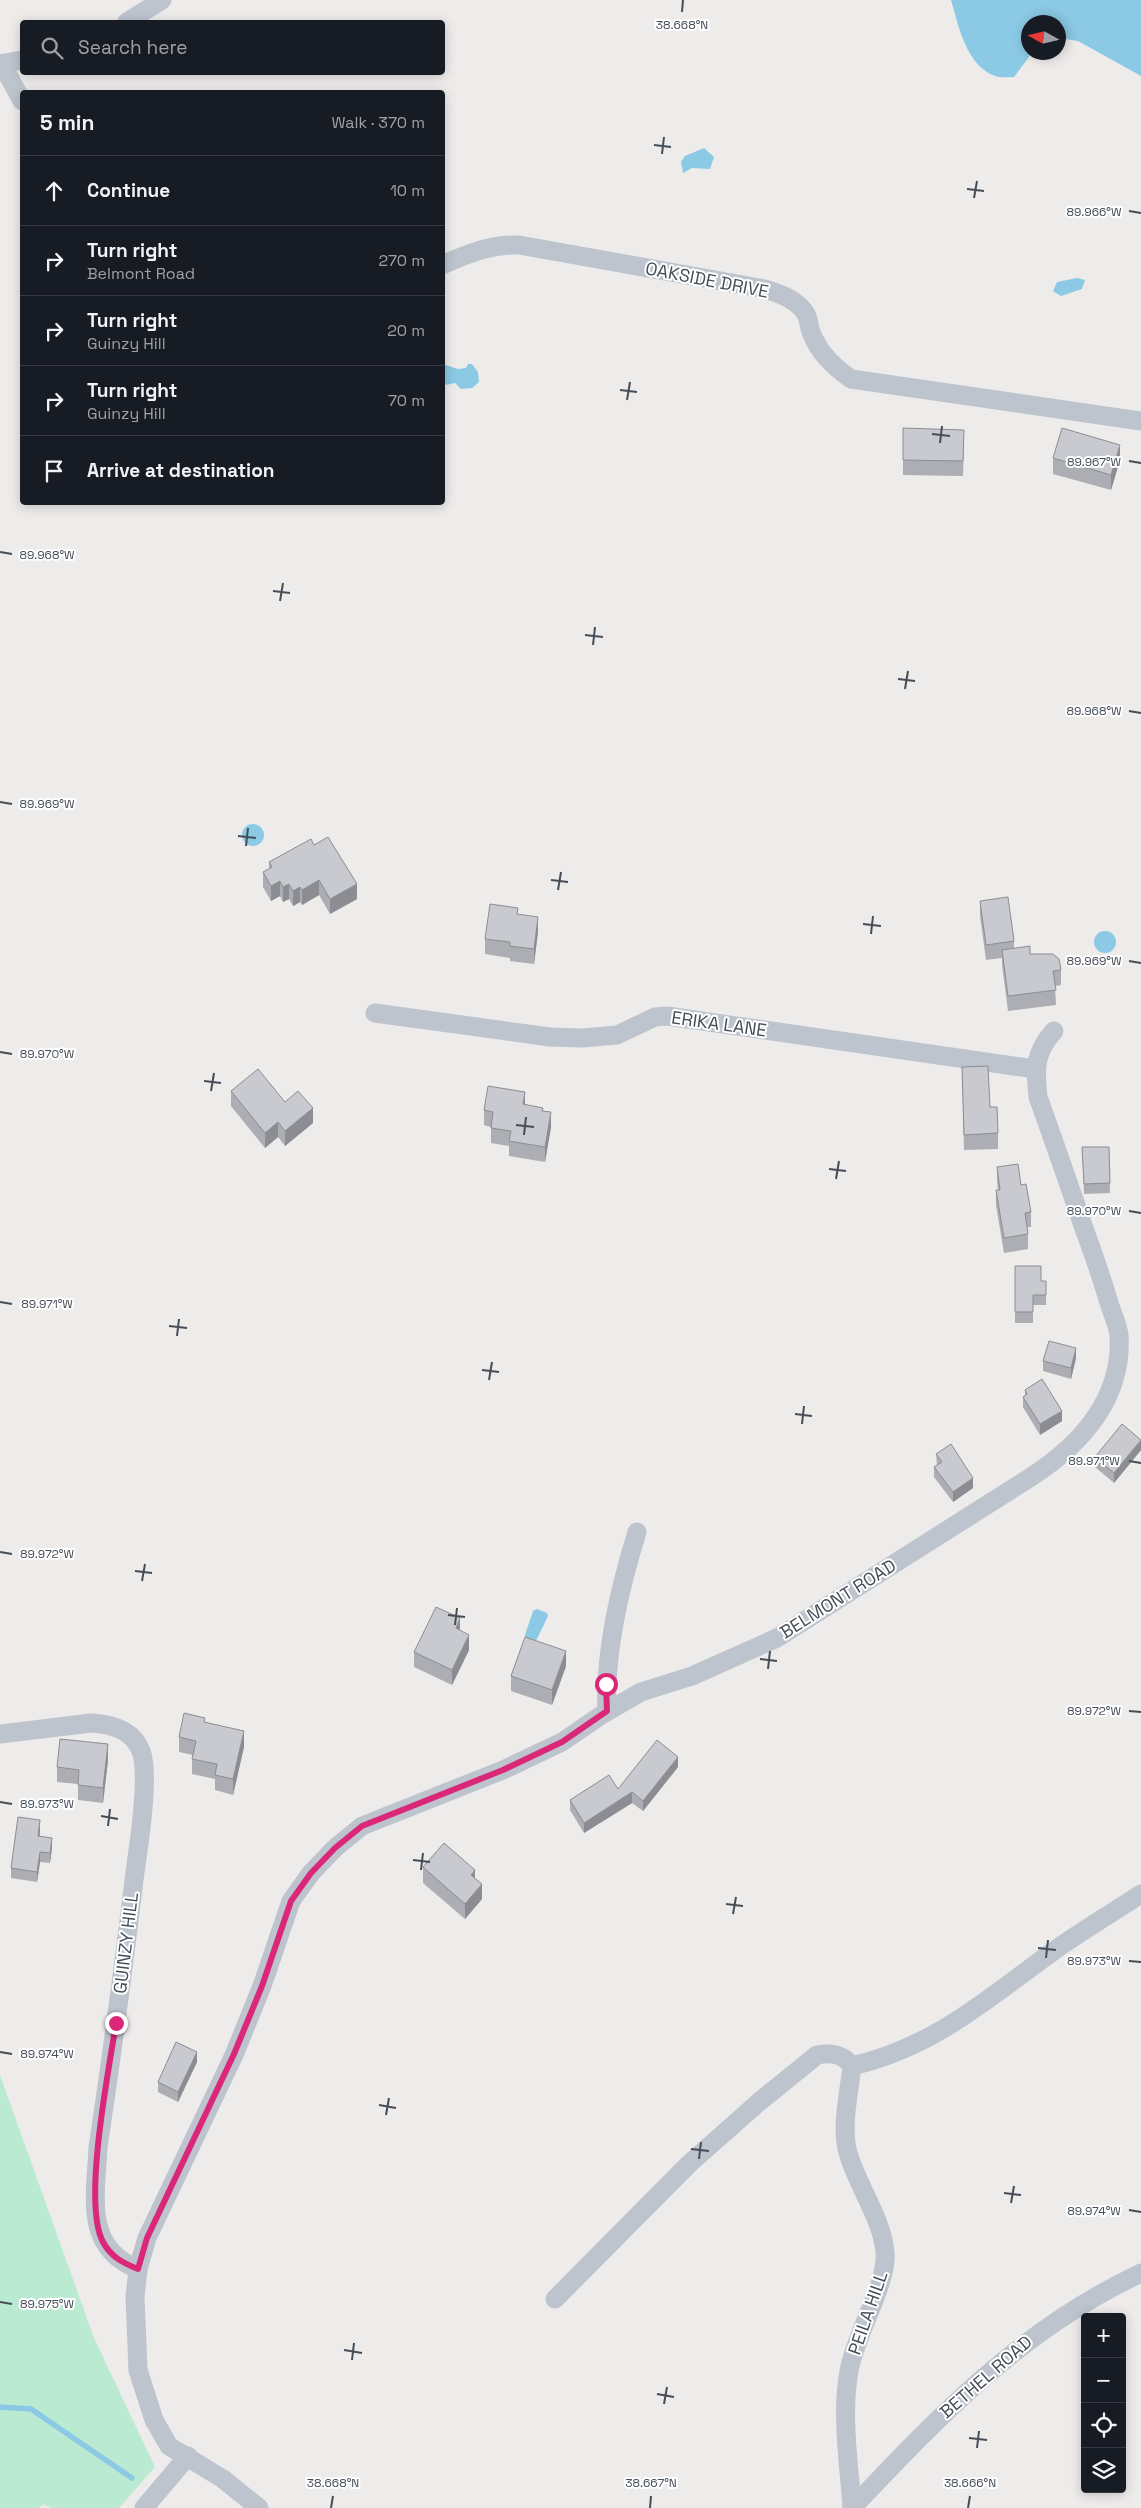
<!DOCTYPE html>
<html lang="en">
<head>
<meta charset="utf-8">
<style>
  body { margin:0; font-family:"Space Grotesk",sans-serif; background:#242831; color:#f1f3f6 }
  .controls { position:absolute; right:15px; bottom:15px; display:grid; overflow:hidden; border-radius:5px; box-shadow:0 2px 12px #0003 }
  .controls button { width:45px; height:45px; display:grid; place-items:center; padding:0; border:0; border-bottom:1px solid #363941; background:#171b24; color:#f1f3f6; font:25px sans-serif }
  .compass { position:absolute; left:1021px; top:15px; width:45px; height:45px; border-radius:50%; background:#171b24; box-shadow:0 2px 12px #0003; rotate:278deg }
  .stop { position:absolute; width:15px; height:15px; margin:-11px; border:4px solid #db2777; border-radius:50%; background:#fff }
  .stop.end { background:#db2777; border-color:#fff; box-shadow:0 1px 5px #0008 }
  .list { margin:0; padding:0; list-style:none }
  h2 { display:flex; justify-content:space-between; align-items:center; height:65px; margin:0; padding:0 20px; font-size:21px }
  h2 small { font-size:16px; font-weight:400; color:#9ea1a6 }
  .list li { display:grid; grid-template-columns:32px 1fr auto; gap:15px; align-items:center; box-sizing:border-box; height:70px; padding:0 20px; border-top:1px solid #363941 }
  .list b { display:block; font-size:19px; white-space:nowrap }
  .list p { margin:0; font-size:16px; white-space:nowrap; color:#9ea1a6 }
  .list em { font-size:16px; font-style:normal; color:#9ea1a6 }
  .icon { flex:none; width:28px; height:28px; fill:none; stroke:currentColor; stroke-width:2; stroke-linecap:round; stroke-linejoin:round }
  .map { position:relative; flex:none; width:1141px; height:2508px; overflow:hidden }
  .search { position:absolute; background:#171b24; box-shadow:0 2px 12px #0003; left:20px; top:20px; width:425px; height:55px; display:flex; align-items:center; gap:12px; box-sizing:border-box; padding:0 18px; border-radius:5px; color:#9ea1a6; font-size:19px }
  .panel { position:absolute; background:#171b24; box-shadow:0 2px 12px #0003; left:20px; top:90px; width:425px; height:415px; border-radius:5px }
  .map>svg:first-child { display:block }
  .green { fill:#bbead2 }
  .water { fill:#8bc9e5 }
  .lines { fill:none; stroke-linecap:round; stroke-linejoin:round }
  .stream { stroke:#8bc9e5; stroke-width:5.5 }
  .minor { stroke:#bdc4cd; stroke-width:19 }
  .wall { fill:#acaeb3 }
  .shaded-wall { fill:#8c8d92 }
  .building { fill:#c8cad0; stroke:#8c8d92 }
  .route { stroke:#db2777; stroke-width:6 }
  .ticks { fill:none; stroke:#454d57; stroke-width:2 }
  .labels { text-anchor:middle; stroke-width:4; stroke-linejoin:round; paint-order:stroke }
  .street-label { font-size:18px; fill:#454d57; stroke:#fff }
  .ticks-label { font-size:12px; text-anchor:middle; fill:#454d57; stroke:#fff; stroke-width:4; stroke-linejoin:round; paint-order:stroke }
</style>
</head>
<body>
<div class="map">
<svg width="1141" height="2508" viewBox="0 0 1141 2508">
  <rect width="100%" height="100%" fill="#eeebeb"/>
  <path class="green" d="M 0,2075 L 94,2338 L 155,2467 L 119,2508 L 51,2508 L 44,2504 L 39,2508 L 0,2508 Z"/>
  <g class="water">
    <path d="M 951,0 L 1141,0 L 1141,76 L 1078,41 L 1059,38 L 1058,22 L 1028,22 L 1028,52 L 1032,53 L 1014,77 C 1008,77 1000,78 995,76 C 966,65 959,27 951,0 Z"/>
    <path d="M 704,148 L 714,157 L 710,169 L 692,168 L 683,173 L 681,162 L 685,156 Z"/>
    <path d="M 1077,278 L 1085,280 L 1082,289 L 1061,296 L 1053,291 L 1057,282 Z"/>
    <path d="M 468,364 L 472,364 L 478,372 L 479,382 L 472,388 L 461,389 L 455,383 L 446,385 L 443,379 L 443,367 L 446,365 L 458,369 L 466,368 Z"/>
    <circle cx="253" cy="835" r="11"/>
    <circle cx="1105" cy="942" r="11"/>
    <path d="M 537,1609 L 547,1613 L 548,1616 L 536,1641 L 525,1637 L 525,1635 L 533,1611 Z"/>
  </g>
  <g class="lines">
    <path class="stream" d="M 0,2407 L 31,2409 L 132,2478"/>
    <g class="minor">
      <path d="M 127,22 L 162,0"/>
      <path d="M 0,64 L 22,60"/>
      <path d="M 2,64 L 22,101"/>
      <path d="M 442,265 C 468,254 490,244 519,245 L 765,289 C 780,294 799,300 807,316 C 809,321 809,327 811,332 C 819,353 833,366 851,379 L 1141,421"/>
      <path d="M 375,1013 L 550,1037 L 582,1038 L 617,1035 L 655,1017 L 667,1016 L 1035,1069"/>
      <path d="M 607,1711 C 604,1653 620,1587 637,1532"/>
      <path d="M 0,1734 L 91,1723 C 112,1724 133,1730 141,1751 C 150,1774 139,1844 135,1872 C 124,1963 112,2055 98,2147 C 96,2195 83,2248 138,2269"/>
      <path d="M 852,2066 C 935,2047 988,1998 1055,1950 C 1083,1930 1112,1913 1141,1894"/>
      <path d="M 555,2299 L 689,2164 L 759,2102 L 817,2055 C 832,2052 843,2054 852,2066 C 849,2094 840,2129 849,2156 C 859,2188 882,2219 885,2252 C 888,2283 855,2335 849,2371 C 841,2415 849,2463 852,2507"/>
      <path d="M 144,2508 L 188,2456"/>
      <path d="M 259,2508 L 223,2479 L 169,2446 L 154,2420 L 138,2370 L 135,2297 L 138,2269 L 147,2238 L 234,2055 L 262,1986 L 291,1901 L 311,1873 L 335,1848 L 362,1826 L 503,1770 L 562,1742 L 603,1714 L 641,1692 L 692,1676 L 777,1638 L 1031,1477 C 1080,1445 1123,1399 1119,1335 C 1118,1326 1113,1315 1110,1306 C 1103,1283 1096,1260 1087,1237 C 1071,1191 1055,1144 1038,1097 C 1035,1069 1034,1053 1054,1031"/>
      <path d="M 852,2508 C 941,2414 1022,2329 1141,2273"/>
    </g>
  </g>
  <g class="wall">
    <path d="M 903,428 L 964,445 L 963,476 L 903,475 Z"/>
    <path d="M 1053,458 L 1120,460 L 1111,490 L 1053,474 Z"/>
    <path d="M 314,845 L 357,899 L 330,914 L 319,895 L 302,905 L 300,902 L 293,906 L 289,899 L 283,902 L 280,896 L 271,901 L 263,887 L 263,872 L 269,869 L 269,862 Z"/>
    <path d="M 980,901 L 1014,941 L 1014,948 L 1030,954 L 1061,970 L 1061,985 L 1055,986 L 1056,1005 L 1008,1011 L 1002,965 L 1002,958 L 986,960 L 980,916 Z"/>
    <path d="M 518,915 L 538,932 L 534,964 L 510,961 L 510,958 L 485,954 L 485,939 Z"/>
    <path d="M 962,1067 L 990,1107 L 998,1133 L 998,1149 L 964,1150 Z"/>
    <path d="M 231,1091 L 285,1102 L 313,1123 L 285,1146 L 278,1137 L 265,1148 L 231,1106 Z"/>
    <path d="M 525,1105 L 543,1111 L 551,1127 L 545,1162 L 509,1156 L 509,1146 L 491,1143 L 491,1127 L 484,1125 L 484,1110 Z"/>
    <path d="M 1082,1147 L 1109,1147 L 1110,1193 L 1084,1194 Z"/>
    <path d="M 997,1167 L 1021,1185 L 1031,1212 L 1031,1227 L 1027,1227 L 1028,1234 L 1028,1249 L 1004,1253 L 996,1205 L 996,1190 L 998,1190 L 997,1182 Z"/>
    <path d="M 1015,1266 L 1041,1281 L 1046,1281 L 1046,1305 L 1033,1305 L 1033,1323 L 1015,1323 Z"/>
    <path d="M 1076,1358 L 1071,1379 L 1043,1371 L 1043,1361 Z"/>
    <path d="M 1025,1390 L 1062,1421 L 1040,1435 L 1023,1407 L 1023,1397 L 1025,1396 Z"/>
    <path d="M 1141,1450 L 1114,1483 L 1095,1467 L 1095,1457 Z"/>
    <path d="M 936,1454 L 973,1488 L 953,1502 L 934,1477 L 934,1467 L 937,1465 Z"/>
    <path d="M 460,1631 L 469,1650 L 452,1685 L 414,1667 L 414,1652 Z"/>
    <path d="M 566,1666 L 552,1705 L 511,1691 L 511,1676 Z"/>
    <path d="M 205,1723 L 244,1747 L 233,1795 L 215,1790 L 215,1779 L 192,1774 L 192,1759 L 193,1755 L 179,1752 L 179,1737 Z"/>
    <path d="M 108,1760 L 103,1803 L 78,1800 L 78,1784 L 57,1782 L 57,1767 Z"/>
    <path d="M 678,1767 L 643,1811 L 632,1803 L 584,1833 L 570,1810 L 570,1800 L 618,1789 Z"/>
    <path d="M 40,1830 L 40,1836 L 52,1848 L 50,1863 L 40,1862 L 37,1882 L 11,1878 L 11,1868 Z"/>
    <path d="M 423,1867 L 475,1879 L 482,1899 L 465,1919 L 423,1883 Z"/>
    <path d="M 197,2062 L 178,2102 L 158,2092 L 158,2082 Z"/>
  </g>
  <g class="shaded-wall">
    <path d="M 1120,445 L 1120,460 L 1111,490 L 1111,475 Z"/>
    <path d="M 319,880 L 319,895 L 302,905 L 302,890 Z"/>
    <path d="M 280,881 L 280,896 L 271,901 L 271,886 Z"/>
    <path d="M 289,884 L 289,899 L 283,902 L 283,887 Z"/>
    <path d="M 357,884 L 357,899 L 330,914 L 330,899 Z"/>
    <path d="M 300,887 L 300,902 L 293,906 L 293,891 Z"/>
    <path d="M 538,917 L 538,932 L 534,964 L 534,949 Z"/>
    <path d="M 525,1092 L 525,1107 L 523,1104 Z"/>
    <path d="M 313,1108 L 313,1123 L 285,1146 L 285,1131 Z"/>
    <path d="M 551,1112 L 551,1127 L 545,1162 L 545,1147 Z"/>
    <path d="M 278,1122 L 278,1137 L 265,1148 L 265,1133 Z"/>
    <path d="M 1076,1348 L 1076,1358 L 1071,1379 L 1071,1368 Z"/>
    <path d="M 1062,1411 L 1062,1421 L 1040,1435 L 1040,1424 Z"/>
    <path d="M 1141,1440 L 1141,1450 L 1114,1483 L 1114,1473 Z"/>
    <path d="M 973,1478 L 973,1488 L 953,1502 L 953,1492 Z"/>
    <path d="M 460,1618 L 460,1633 L 456,1628 Z"/>
    <path d="M 469,1635 L 469,1650 L 452,1685 L 452,1670 Z"/>
    <path d="M 566,1651 L 566,1666 L 552,1705 L 552,1690 Z"/>
    <path d="M 244,1731 L 244,1747 L 233,1795 L 233,1779 Z"/>
    <path d="M 108,1744 L 108,1760 L 103,1803 L 103,1788 Z"/>
    <path d="M 678,1757 L 678,1767 L 643,1811 L 643,1801 Z"/>
    <path d="M 632,1792 L 632,1803 L 584,1833 L 584,1823 Z"/>
    <path d="M 40,1820 L 40,1830 L 38,1846 L 38,1836 Z"/>
    <path d="M 52,1838 L 52,1848 L 50,1863 L 50,1853 Z"/>
    <path d="M 40,1852 L 40,1862 L 37,1882 L 37,1872 Z"/>
    <path d="M 475,1870 L 475,1885 L 471,1875 Z"/>
    <path d="M 482,1884 L 482,1899 L 465,1919 L 465,1904 Z"/>
    <path d="M 197,2052 L 197,2062 L 178,2102 L 178,2092 Z"/>
  </g>
  <g class="building">
    <path d="M 903,428 L 964,430 L 963,461 L 903,460 Z"/>
    <path d="M 1062,428 L 1120,445 L 1111,475 L 1053,458 Z"/>
    <path d="M 328,837 L 357,884 L 330,899 L 319,880 L 302,890 L 300,887 L 293,891 L 289,884 L 283,887 L 280,881 L 271,886 L 263,872 L 272,867 L 269,862 L 311,839 L 314,845 Z"/>
    <path d="M 1008,897 L 1014,941 L 986,945 L 980,901 Z"/>
    <path d="M 490,904 L 518,908 L 517,914 L 538,917 L 534,949 L 510,946 L 510,942 L 485,939 Z"/>
    <path d="M 1030,946 L 1030,954 L 1053,954 L 1059,959 L 1061,970 L 1053,971 L 1056,990 L 1008,996 L 1002,950 Z"/>
    <path d="M 988,1066 L 990,1107 L 997,1107 L 998,1133 L 964,1135 L 962,1067 Z"/>
    <path d="M 258,1069 L 285,1102 L 298,1091 L 313,1108 L 285,1131 L 278,1122 L 265,1133 L 231,1091 Z"/>
    <path d="M 488,1086 L 525,1092 L 523,1104 L 543,1108 L 542,1111 L 551,1112 L 545,1147 L 509,1141 L 511,1131 L 491,1128 L 493,1112 L 484,1110 Z"/>
    <path d="M 1082,1147 L 1109,1147 L 1110,1183 L 1084,1184 Z"/>
    <path d="M 1018,1164 L 1021,1185 L 1026,1184 L 1031,1212 L 1025,1213 L 1028,1234 L 1004,1238 L 996,1190 L 1000,1190 L 997,1167 Z"/>
    <path d="M 1015,1266 L 1041,1266 L 1041,1281 L 1046,1281 L 1046,1295 L 1033,1295 L 1033,1312 L 1015,1312 Z"/>
    <path d="M 1049,1341 L 1076,1348 L 1071,1368 L 1043,1361 Z"/>
    <path d="M 1042,1379 L 1062,1411 L 1040,1424 L 1023,1397 L 1027,1394 L 1025,1390 Z"/>
    <path d="M 1122,1424 L 1141,1440 L 1114,1473 L 1095,1457 Z"/>
    <path d="M 951,1444 L 973,1478 L 953,1492 L 934,1467 L 942,1462 L 936,1454 Z"/>
    <path d="M 436,1607 L 460,1618 L 456,1628 L 469,1635 L 452,1670 L 414,1652 Z"/>
    <path d="M 525,1637 L 566,1651 L 552,1690 L 511,1676 Z"/>
    <path d="M 184,1713 L 205,1718 L 204,1722 L 244,1731 L 233,1779 L 215,1775 L 217,1764 L 192,1759 L 196,1741 L 179,1737 Z"/>
    <path d="M 60,1739 L 108,1744 L 103,1788 L 78,1785 L 79,1770 L 57,1767 Z"/>
    <path d="M 657,1740 L 678,1757 L 643,1801 L 632,1792 L 584,1823 L 570,1800 L 609,1775 L 618,1789 Z"/>
    <path d="M 18,1817 L 40,1820 L 38,1836 L 52,1838 L 50,1853 L 40,1852 L 37,1872 L 11,1868 Z"/>
    <path d="M 444,1843 L 475,1870 L 471,1875 L 482,1884 L 465,1904 L 423,1867 Z"/>
    <path d="M 176,2042 L 197,2052 L 178,2092 L 158,2082 Z"/>
  </g>
  <g class="lines">
    <path class="route" d="M 116,2023 C 109,2070 82,2203 103,2242 C 111,2257 123,2263 138,2269 L 147,2238 L 234,2054 L 262,1986 L 291,1901 L 311,1873 L 335,1848 L 362,1826 L 503,1770 L 562,1742 L 607,1711 L 606,1684"/>
  </g>
  <path class="ticks" d="M 682,12 L 683,0M 654,145 L 671,147M 662,154 L 664,137M 967,189 L 984,191M 974,198 L 977,181M 1129,211 L 1141,213M 620,390 L 637,392M 627,400 L 630,382M 932,434 L 950,436M 940,443 L 942,426M 1129,461 L 1141,463M 0,552 L 12,554M 273,591 L 290,593M 280,601 L 283,583M 585,635 L 603,637M 593,645 L 595,627M 898,679 L 915,681M 905,689 L 908,671M 1129,711 L 1141,713M 0,802 L 12,804M 238,836 L 256,838M 246,846 L 248,828M 551,880 L 568,882M 558,890 L 561,872M 863,924 L 881,926M 871,934 L 873,916M 1129,961 L 1141,963M 0,1052 L 12,1054M 204,1081 L 221,1083M 211,1091 L 214,1073M 516,1125 L 534,1127M 524,1135 L 526,1117M 829,1169 L 846,1171M 836,1179 L 839,1161M 1129,1211 L 1141,1213M 0,1302 L 12,1304M 169,1326 L 187,1328M 177,1336 L 179,1319M 482,1370 L 499,1372M 489,1380 L 492,1362M 795,1414 L 812,1416M 802,1424 L 804,1406M 1129,1461 L 1141,1463M 0,1552 L 12,1554M 135,1571 L 152,1573M 142,1581 L 145,1564M 448,1615 L 465,1617M 455,1625 L 457,1608M 760,1659 L 777,1661M 768,1669 L 770,1651M 1129,1711 L 1141,1712M 0,1802 L 12,1804M 101,1816 L 118,1819M 108,1826 L 110,1809M 413,1860 L 430,1862M 421,1870 L 423,1853M 726,1904 L 743,1906M 733,1914 L 736,1897M 1038,1948 L 1056,1950M 1046,1958 L 1048,1940M 1129,1961 L 1141,1962M 0,2052 L 12,2054M 379,2105 L 396,2108M 386,2115 L 389,2098M 691,2149 L 709,2151M 699,2159 L 701,2142M 1004,2193 L 1021,2195M 1011,2203 L 1014,2186M 1129,2210 L 1141,2212M 0,2302 L 12,2304M 344,2350 L 362,2353M 352,2360 L 354,2343M 657,2394 L 674,2397M 664,2404 L 667,2387M 969,2438 L 987,2440M 977,2448 L 979,2431M 331,2508 L 333,2496M 650,2508 L 651,2496M 968,2508 L 970,2496"/>
  <g class="labels">
    <g class="street-label">
      <text transform="translate(707 280) rotate(11)" y="6">OAKSIDE DRIVE</text>
      <text transform="translate(719 1024) rotate(8)" y="6">ERIKA LANE</text>
      <text transform="translate(838 1599) rotate(-32)" y="6">BELMONT ROAD</text>
      <text transform="translate(126 1943) rotate(-83)" y="6">GUINZY HILL</text>
      <text transform="translate(868 2313) rotate(-71)" y="6">PEILA HILL</text>
      <text transform="translate(986 2377) rotate(-41)" y="6">BETHEL ROAD</text>
    </g>
  </g>
  <g class="ticks-label">
    <text x="682" y="29">38.668°N</text>
    <text x="1094" y="216">89.966°W</text>
    <text x="1094" y="466">89.967°W</text>
    <text x="47" y="559">89.968°W</text>
    <text x="1094" y="715">89.968°W</text>
    <text x="47" y="808">89.969°W</text>
    <text x="1094" y="965">89.969°W</text>
    <text x="47" y="1058">89.970°W</text>
    <text x="1094" y="1215">89.970°W</text>
    <text x="47" y="1308">89.971°W</text>
    <text x="1094" y="1465">89.971°W</text>
    <text x="47" y="1558">89.972°W</text>
    <text x="1094" y="1715">89.972°W</text>
    <text x="47" y="1808">89.973°W</text>
    <text x="1094" y="1965">89.973°W</text>
    <text x="47" y="2058">89.974°W</text>
    <text x="1094" y="2215">89.974°W</text>
    <text x="47" y="2308">89.975°W</text>
    <text x="333" y="2487">38.668°N</text>
    <text x="651" y="2487">38.667°N</text>
    <text x="970" y="2487">38.666°N</text>
  </g>
</svg>
<div class="controls">
<button>+</button>
<button>−</button>
<button><svg class="icon" aria-label="locate" viewBox="0 0 24 24"><circle cx="12" cy="12" r="6"/><path d="M12 2v4M12 18v4M2 12h4M18 12h4"/></svg></button>
<button><svg class="icon" aria-label="layers" viewBox="0 0 24 24"><path d="M12 4l9 5-9 5-9-5zM3 14l9 5 9-5"/></svg></button>
</div>
<svg class="compass" viewBox="-18 -18 36 36"><path d="M0-13l5 13h-10z" fill="#e53935"/><path d="M0 13l5-13h-10z" fill="#9ea1a6"/></svg>
<div class="stop" style="left:606px;top:1684px"></div>
<div class="stop end" style="left:116px;top:2023px"></div>
<div class="search"><svg class="icon" aria-label="search" viewBox="0 0 24 24"><circle cx="10" cy="10" r="6"/><path d="M15 15l6 6"/></svg>Search here</div>
<section class="panel">
<h2>5 min<small>Walk · 370 m</small></h2>
<ul class="list">
<li><svg class="icon" aria-label="ahead" viewBox="0 0 24 24"><path d="M12 20V5M6 11l6-6 6 6"/></svg><div><b>Continue</b></div><em>10 m</em></li>
<li><svg class="icon" aria-label="right" viewBox="0 0 24 24"><path d="M7 20v-9h11M14 6l5 5-5 5"/></svg><div><b>Turn right</b><p>Belmont Road</p></div><em>270 m</em></li>
<li><svg class="icon" aria-label="right" viewBox="0 0 24 24"><path d="M7 20v-9h11M14 6l5 5-5 5"/></svg><div><b>Turn right</b><p>Guinzy Hill</p></div><em>20 m</em></li>
<li><svg class="icon" aria-label="right" viewBox="0 0 24 24"><path d="M7 20v-9h11M14 6l5 5-5 5"/></svg><div><b>Turn right</b><p>Guinzy Hill</p></div><em>70 m</em></li>
<li><svg class="icon" aria-label="arrive" viewBox="0 0 24 24"><path d="M6 21V4h12l-3 4 3 4H6"/></svg><div><b>Arrive at destination</b></div></li>
</ul>
</section>
</div>
</body>
</html>
